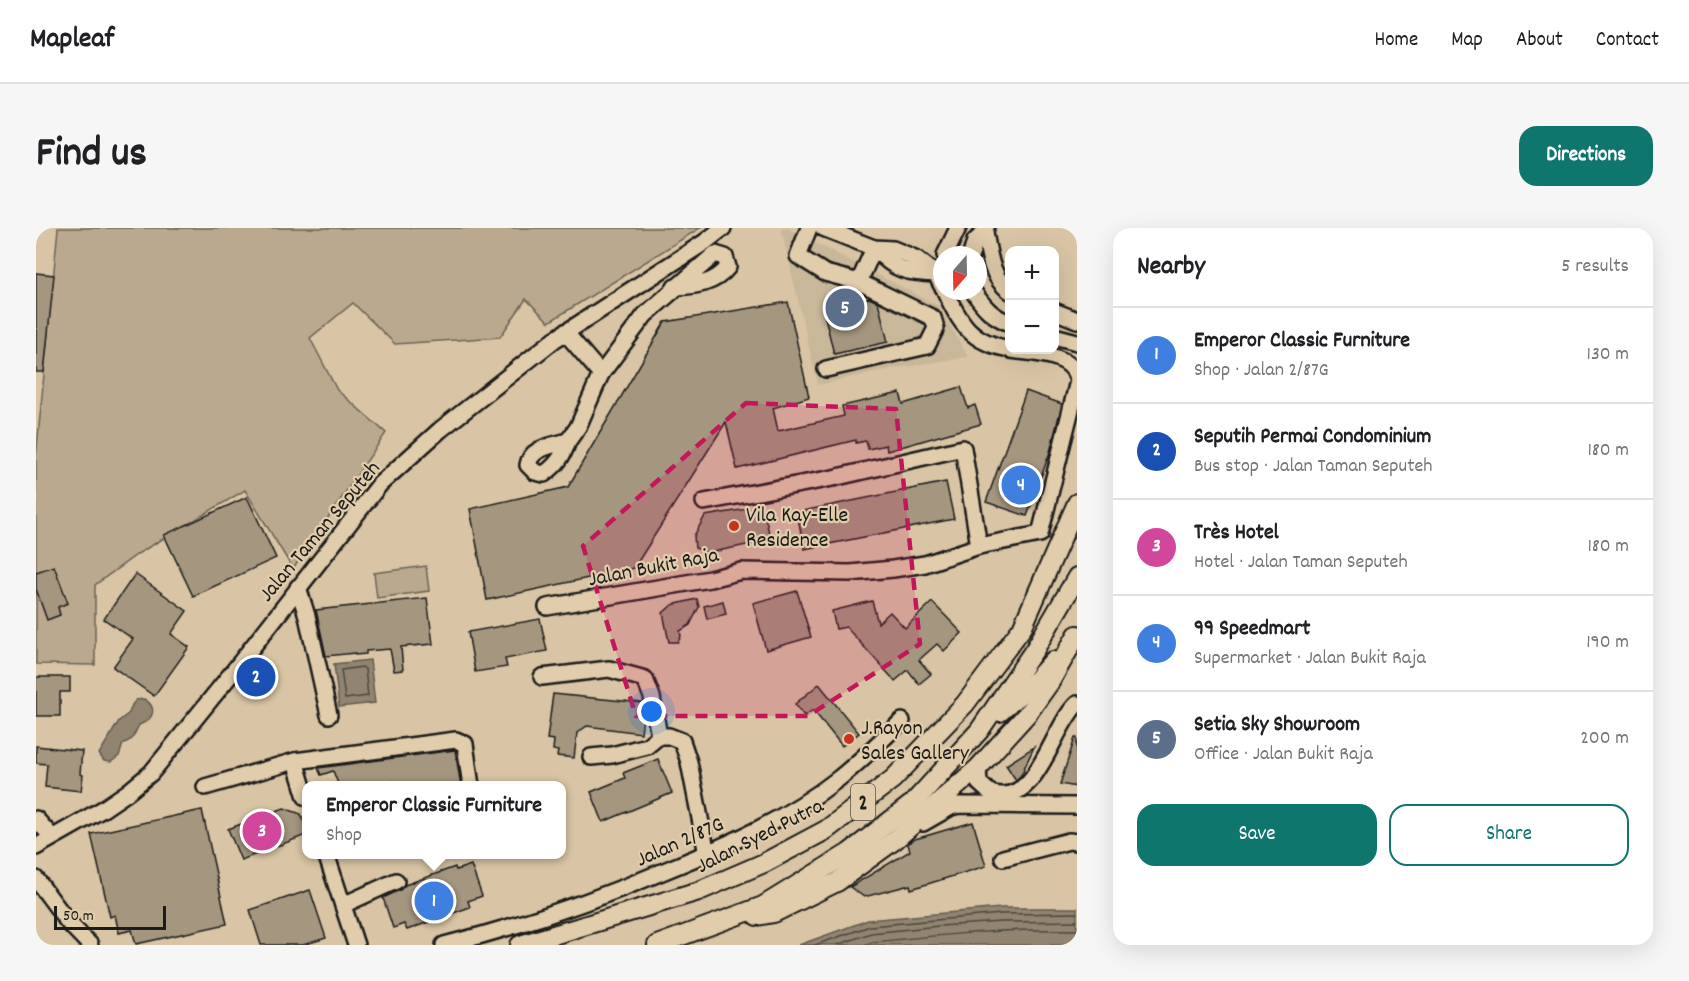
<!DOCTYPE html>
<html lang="en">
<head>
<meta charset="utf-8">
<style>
  body { margin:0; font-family:Dekko,sans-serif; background:#f6f6f6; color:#202124 }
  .controls { position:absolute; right:18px; top:18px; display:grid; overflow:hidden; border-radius:12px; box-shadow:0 6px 24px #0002 }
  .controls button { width:54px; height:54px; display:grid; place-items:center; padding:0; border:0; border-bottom:2px solid #e0e0e0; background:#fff; color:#202124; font:30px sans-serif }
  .compass { position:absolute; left:897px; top:18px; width:54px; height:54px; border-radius:50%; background:#fff; box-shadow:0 6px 24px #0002; rotate:200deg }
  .scale { position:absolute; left:18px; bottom:15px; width:112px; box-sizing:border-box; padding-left:6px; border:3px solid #1c1c1c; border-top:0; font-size:16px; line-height:21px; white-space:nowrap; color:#1c1c1c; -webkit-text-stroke:4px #e1ccab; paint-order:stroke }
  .you { position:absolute; left:616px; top:484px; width:21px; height:21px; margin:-15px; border:4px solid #fff; border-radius:50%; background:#1a73e8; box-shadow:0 0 0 9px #1a73e833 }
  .badge { display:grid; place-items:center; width:39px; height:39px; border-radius:50%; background:#0f766e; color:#fff; font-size:20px; font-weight:700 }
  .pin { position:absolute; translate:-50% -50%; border:3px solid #fff; box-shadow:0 2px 6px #0006 }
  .popup { position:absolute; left:266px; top:553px; width:264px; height:78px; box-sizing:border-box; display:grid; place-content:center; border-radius:12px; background:#fff; filter:drop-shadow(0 2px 4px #0005); font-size:20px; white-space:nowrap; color:#757577 }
  .popup b { font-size:22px; color:#202124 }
  .popup::after { content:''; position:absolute; left:50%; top:100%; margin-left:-12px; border:12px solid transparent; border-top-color:#fff }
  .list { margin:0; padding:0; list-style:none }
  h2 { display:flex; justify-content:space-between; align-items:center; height:78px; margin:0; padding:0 24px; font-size:26px }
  h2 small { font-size:20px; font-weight:400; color:#757577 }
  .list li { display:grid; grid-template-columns:39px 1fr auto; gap:18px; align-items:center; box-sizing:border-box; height:96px; padding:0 24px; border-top:2px solid #e0e0e0 }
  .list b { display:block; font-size:22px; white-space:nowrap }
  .list p { margin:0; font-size:20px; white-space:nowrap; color:#757577 }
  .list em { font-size:20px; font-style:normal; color:#757577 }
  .actions { display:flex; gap:12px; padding:18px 24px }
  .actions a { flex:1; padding:14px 0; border:2px solid #0f766e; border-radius:18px; text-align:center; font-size:21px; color:#0f766e }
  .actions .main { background:#0f766e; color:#fff }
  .map { position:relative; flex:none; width:1041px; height:717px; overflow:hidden; border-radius:18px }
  header { display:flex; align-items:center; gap:36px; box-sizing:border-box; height:84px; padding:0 30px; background:#fff; border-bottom:2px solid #e0e0e0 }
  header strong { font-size:28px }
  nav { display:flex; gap:33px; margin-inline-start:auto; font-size:21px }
  .intro { display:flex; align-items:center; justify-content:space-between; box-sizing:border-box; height:144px; padding:0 36px }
  h1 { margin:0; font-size:42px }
  .button { padding:15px 27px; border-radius:18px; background:#0f766e; color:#fff; font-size:21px; font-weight:700 }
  main { display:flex; gap:36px; padding:0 36px }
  aside { flex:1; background:#fff; border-radius:18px; box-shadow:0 6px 24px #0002 }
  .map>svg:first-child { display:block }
  .built { fill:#c9b79a }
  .green { fill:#baa98e; stroke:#6b6255; stroke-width:1.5 }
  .water { fill:#918471; stroke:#625a4f; stroke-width:1.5 }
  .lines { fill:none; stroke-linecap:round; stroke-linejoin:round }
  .shore { stroke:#4b463e; stroke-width:1.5 }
  .building { fill:#a4967f; stroke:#1c1c1c; stroke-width:1.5 }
  .minor-casing { stroke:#1c1c1c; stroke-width:20 }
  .major-casing { stroke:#1c1c1c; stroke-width:22 }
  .minor { stroke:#e1ccab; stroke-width:15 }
  .major { stroke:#e1ccab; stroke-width:18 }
  .marked { fill:#c2185b; fill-opacity:0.2; stroke:#c2185b; stroke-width:4.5; stroke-dasharray:12 8; stroke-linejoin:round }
  .poi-dot { fill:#c8321e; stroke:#e1ccab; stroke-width:2 }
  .labels { text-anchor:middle; stroke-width:4.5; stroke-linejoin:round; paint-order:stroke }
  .shield { fill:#e1ccab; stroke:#575147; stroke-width:1.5 }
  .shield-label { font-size:21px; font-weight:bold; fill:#1c1c1c }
  .poi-label { font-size:22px; fill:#1c1c1c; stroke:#e1ccab; text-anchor:start }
  .street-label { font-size:22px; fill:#1c1c1c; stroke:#e1ccab }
</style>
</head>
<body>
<header>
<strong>Mapleaf</strong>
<nav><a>Home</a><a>Map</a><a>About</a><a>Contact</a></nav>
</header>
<div class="intro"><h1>Find us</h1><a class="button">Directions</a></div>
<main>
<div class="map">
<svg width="1041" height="717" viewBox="0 0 1041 717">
  <rect width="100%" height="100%" fill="#d9c5a5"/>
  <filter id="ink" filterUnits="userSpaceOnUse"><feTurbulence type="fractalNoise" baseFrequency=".0167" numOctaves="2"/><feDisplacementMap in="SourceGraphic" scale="12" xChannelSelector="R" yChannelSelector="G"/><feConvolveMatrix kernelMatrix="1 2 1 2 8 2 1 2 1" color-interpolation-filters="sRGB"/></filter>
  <g filter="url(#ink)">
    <path class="built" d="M 745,0 L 751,0 L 903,78 L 932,129 L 843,143 L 782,157 Z"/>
    <g class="green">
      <path d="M 22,0 L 664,0 L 513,94 L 490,71 L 464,109 L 359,116 L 317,75 L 274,110 L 301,162 L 350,205 L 257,341 L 209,262 L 103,325 L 59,357 L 59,437 L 0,436 L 0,230 Z"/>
      <path d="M 390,338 L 393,363 L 341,370 L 338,345 Z"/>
    </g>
    <g class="water">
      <path d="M 334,432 L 339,475 L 303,479 L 298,436 Z"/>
      <path d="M 108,471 C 123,480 117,492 103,497 L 96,511 L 87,516 L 83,528 L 75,534 L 68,533 L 63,526 L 83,493 L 93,485 L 96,477 L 100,472 Z"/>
      <path d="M 965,680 L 1041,680 L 1041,717 L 763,717 L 832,692 Z"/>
    </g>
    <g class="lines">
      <g class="shore">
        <path d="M 326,439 L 329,441 L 332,468 L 309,471 L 305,442 Z"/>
        <path d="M 779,717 L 834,698 L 965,686 L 1041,685"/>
        <path d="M 801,717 L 835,705 L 903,698 L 965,694 L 1041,693"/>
        <path d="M 828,717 L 837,714 C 905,707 973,700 1041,702"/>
      </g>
    </g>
    <g class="building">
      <path d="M 0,45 L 18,47 L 8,144 L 0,144 Z"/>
      <path d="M 833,70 L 842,74 L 852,114 L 798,126 L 787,81 Z"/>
      <path d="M 752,74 L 773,169 L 737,180 L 742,203 L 808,188 L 806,178 L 864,165 L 867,176 L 925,159 L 932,180 L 939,177 L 945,196 L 851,223 L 850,217 L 832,221 L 830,213 L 820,215 L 820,212 L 701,241 L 690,194 L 598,340 L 451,372 L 434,281 L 532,259 L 629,94 Z"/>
      <path d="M 990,163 L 1026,176 L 1014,224 L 991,288 L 950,274 Z"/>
      <path d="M 910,254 L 918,291 L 768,321 L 761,284 Z"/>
      <path d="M 211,269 L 240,330 L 157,368 L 128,307 Z"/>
      <path d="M 711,281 L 729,289 L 735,312 L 672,325 L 659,320 L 658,308 L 669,288 Z"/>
      <path d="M 18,338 L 32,375 L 22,379 L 24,387 L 11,392 L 0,361 L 0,344 Z"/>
      <path d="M 99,346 L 151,383 L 135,406 L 153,419 L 118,468 L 77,439 L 97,411 L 68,391 Z"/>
      <path d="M 761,363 L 775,409 L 730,422 L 717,375 Z"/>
      <path d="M 391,370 L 397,416 L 365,419 L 367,442 L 358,443 L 354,421 L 330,423 L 330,426 L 319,427 L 319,425 L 290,428 L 280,382 Z"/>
      <path d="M 661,371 L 663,379 L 654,397 L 644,403 L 645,408 L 642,414 L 633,414 L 627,385 L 636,377 Z"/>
      <path d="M 687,373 L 690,386 L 671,391 L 668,378 Z"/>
      <path d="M 836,373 L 842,395 L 854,384 L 869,400 L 896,374 L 926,405 L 908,423 L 901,416 L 883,432 L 895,446 L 883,456 L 872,442 L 859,453 L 810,399 L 800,401 L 796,383 Z"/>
      <path d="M 504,391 L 511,423 L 469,431 L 471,439 L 439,444 L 432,404 Z"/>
      <path d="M 0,449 L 34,449 L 34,464 L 24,464 L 24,488 L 0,488 Z"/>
      <path d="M 783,456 L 823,505 L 806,518 L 777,482 L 768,488 L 759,476 Z"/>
      <path d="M 517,466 L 607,475 L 608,481 L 605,505 L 551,498 L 541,505 L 538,530 L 521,528 L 522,523 L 517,522 L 518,512 L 511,511 Z"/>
      <path d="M 1039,510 L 1041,510 L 1041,559 L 1024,556 Z"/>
      <path d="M 0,518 L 46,523 L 44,546 L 47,547 L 45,563 L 9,559 L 11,536 L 0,535 Z"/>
      <path d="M 998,519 L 985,547 L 980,552 L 970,537 Z"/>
      <path d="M 419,522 L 425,558 L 357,558 L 356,553 L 344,558 L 303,558 L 297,543 L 285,547 L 282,540 Z"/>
      <path d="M 622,531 L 636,565 L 567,594 L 555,564 L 589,550 L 587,545 Z"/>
      <path d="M 248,580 L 265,586 L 270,600 L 270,607 L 205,632 L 192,601 Z"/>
      <path d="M 166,582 L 191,696 L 100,716 L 96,702 L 83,705 L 79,687 L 74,689 L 55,606 Z"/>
      <path d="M 937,594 L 950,638 L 875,661 L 874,657 L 828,669 L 814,659 L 874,623 L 872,616 L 876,612 Z"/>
      <path d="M 435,637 L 446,668 L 432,673 L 434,679 L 371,702 L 368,696 L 357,700 L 347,670 L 364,662 L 369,657 L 419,639 L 420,642 Z"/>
      <path d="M 274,662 L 290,710 L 267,717 L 225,717 L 214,682 Z"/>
    </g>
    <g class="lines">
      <g class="minor-casing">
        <g id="minor">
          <path d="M 773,0 L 762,28 L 789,45 L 823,54 L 897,90 L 900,100 L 891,118 L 790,141"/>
          <path d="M 787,0 L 838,20 L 857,21 L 881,31 L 900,46 L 906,58"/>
          <path d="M 950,0 L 949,4 C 953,26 955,50 974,63"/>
          <path d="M 838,20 C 859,43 871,45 900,46"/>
          <path d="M 909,27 L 922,0"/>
          <path d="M 935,27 L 939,13 L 949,4"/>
          <path d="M 823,54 L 838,20"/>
          <path d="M 909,63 C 924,95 935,115 974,121"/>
          <path d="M 937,63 C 947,78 956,89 974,95"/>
          <path d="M 1018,83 L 1041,92"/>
          <path d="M 529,104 L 565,146"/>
          <path d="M 1018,108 L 1041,114"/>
          <path d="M 975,122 C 995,125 1036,125 1041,150"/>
          <path d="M 532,213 L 542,199 L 565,146 L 609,87 L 679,26 L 689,29 L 692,39 C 679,56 659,58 639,59"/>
          <path d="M 532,213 C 527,228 521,237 508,246 L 499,244 L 492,237 C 495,219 516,218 532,213 Z"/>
          <path d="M 668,274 L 797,250 L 927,220 L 943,318"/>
          <path d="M 262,359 L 271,388 L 293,487"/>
          <path d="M 511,379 L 674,351 L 705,343 L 814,345 L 857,341 L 889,336 L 943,318 L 1004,306 L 1041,157"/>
          <path d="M 506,449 L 573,441 L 609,451 L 616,469 L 623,508"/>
          <path d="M 555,529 L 576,527 L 611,518 L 623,508 L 633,508 L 646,513 L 653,534 L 671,626"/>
          <path d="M 259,533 L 270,569"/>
          <path d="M 942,540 L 943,555 C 948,559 953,565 958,566 C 1002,577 1015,501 1041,476"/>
          <path d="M 169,559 L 259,533 L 420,512 L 429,516 L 435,558"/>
          <path d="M 0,591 L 16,609"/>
          <path d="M 887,595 L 915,579 L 923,577 L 1041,578"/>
          <path d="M 0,619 L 67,581 L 92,564 L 115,545 L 200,440 L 344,256 L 404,202 L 518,112 L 669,14 L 687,0"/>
          <path d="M 290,626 L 320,717"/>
          <path d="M 967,630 L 1033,613 L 1041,614"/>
          <path d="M 0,651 L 32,694 L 54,717"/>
          <path d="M 307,677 L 360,653"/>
          <path d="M 408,717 C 485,698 560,672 633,641 C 692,617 751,591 802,551 C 824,534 845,512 866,493"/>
        </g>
      </g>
      <g class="major-casing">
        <g id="major">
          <path d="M 964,484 L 999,453 L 1017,433"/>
          <path d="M 721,688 L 738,685 L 801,654 L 860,611 L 942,540 L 992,485 L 1014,454 L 1041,407"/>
          <path d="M 484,717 L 663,663 L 728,635 L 790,602 L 857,551 L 929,476 L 986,400 L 1041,275"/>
          <path d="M 621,717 L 727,678 L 813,625 L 877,575 L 943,503 L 999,421 L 1041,349"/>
        </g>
      </g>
      <use href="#minor" class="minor"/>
      <use href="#major" class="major"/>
    </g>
  </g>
  <path class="marked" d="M 710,175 L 860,181 L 884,416 L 772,488 L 600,488 L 547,318 Z"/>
  <g class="poi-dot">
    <circle cx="698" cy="298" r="6"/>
    <circle cx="813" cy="511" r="6"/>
  </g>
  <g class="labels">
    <rect class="shield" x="815" y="556" width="24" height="36" rx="4.5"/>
    <g class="shield-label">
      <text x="827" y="581">2</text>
    </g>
    <g class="poi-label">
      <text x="710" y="293">Vila Kay-Elle<tspan x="710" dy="25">Residence</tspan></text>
      <text x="825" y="506">J.Rayon<tspan x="825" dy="25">Sales Gallery</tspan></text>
    </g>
    <g class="street-label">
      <text transform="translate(282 302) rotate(-50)" y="8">Jalan Taman Seputeh</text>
      <text transform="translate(617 337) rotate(-11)" y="8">Jalan Bukit Raja</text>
      <text transform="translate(723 606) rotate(-27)" y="8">Jalan Syed Putra</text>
      <text transform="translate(643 612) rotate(-24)" y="8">Jalan 2/87G</text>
    </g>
  </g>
</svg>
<div class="controls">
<button>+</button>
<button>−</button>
</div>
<svg class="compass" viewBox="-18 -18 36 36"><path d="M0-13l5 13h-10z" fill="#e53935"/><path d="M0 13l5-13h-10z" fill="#757577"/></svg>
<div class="scale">50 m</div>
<div class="you"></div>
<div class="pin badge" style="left:398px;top:673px;background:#3f7fe0">1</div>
<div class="popup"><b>Emperor Classic Furniture</b>Shop</div>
<div class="pin badge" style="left:220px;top:449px;background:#1a4fb4">2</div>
<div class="pin badge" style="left:226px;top:603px;background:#d1479c">3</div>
<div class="pin badge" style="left:985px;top:257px;background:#3f7fe0">4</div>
<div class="pin badge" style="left:809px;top:80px;background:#5c6f8a">5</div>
</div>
<aside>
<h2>Nearby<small>5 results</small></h2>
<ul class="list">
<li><span class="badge" style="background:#3f7fe0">1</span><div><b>Emperor Classic Furniture</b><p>Shop · Jalan 2/87G</p></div><em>130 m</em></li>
<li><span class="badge" style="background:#1a4fb4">2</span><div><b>Seputih Permai Condominium</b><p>Bus stop · Jalan Taman Seputeh</p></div><em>180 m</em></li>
<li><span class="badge" style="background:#d1479c">3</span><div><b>Très Hotel</b><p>Hotel · Jalan Taman Seputeh</p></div><em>180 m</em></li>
<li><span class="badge" style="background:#3f7fe0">4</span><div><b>99 Speedmart</b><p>Supermarket · Jalan Bukit Raja</p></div><em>190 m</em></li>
<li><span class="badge" style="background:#5c6f8a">5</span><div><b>Setia Sky Showroom</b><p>Office · Jalan Bukit Raja</p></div><em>200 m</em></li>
</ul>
<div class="actions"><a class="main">Save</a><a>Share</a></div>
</aside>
</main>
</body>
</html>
